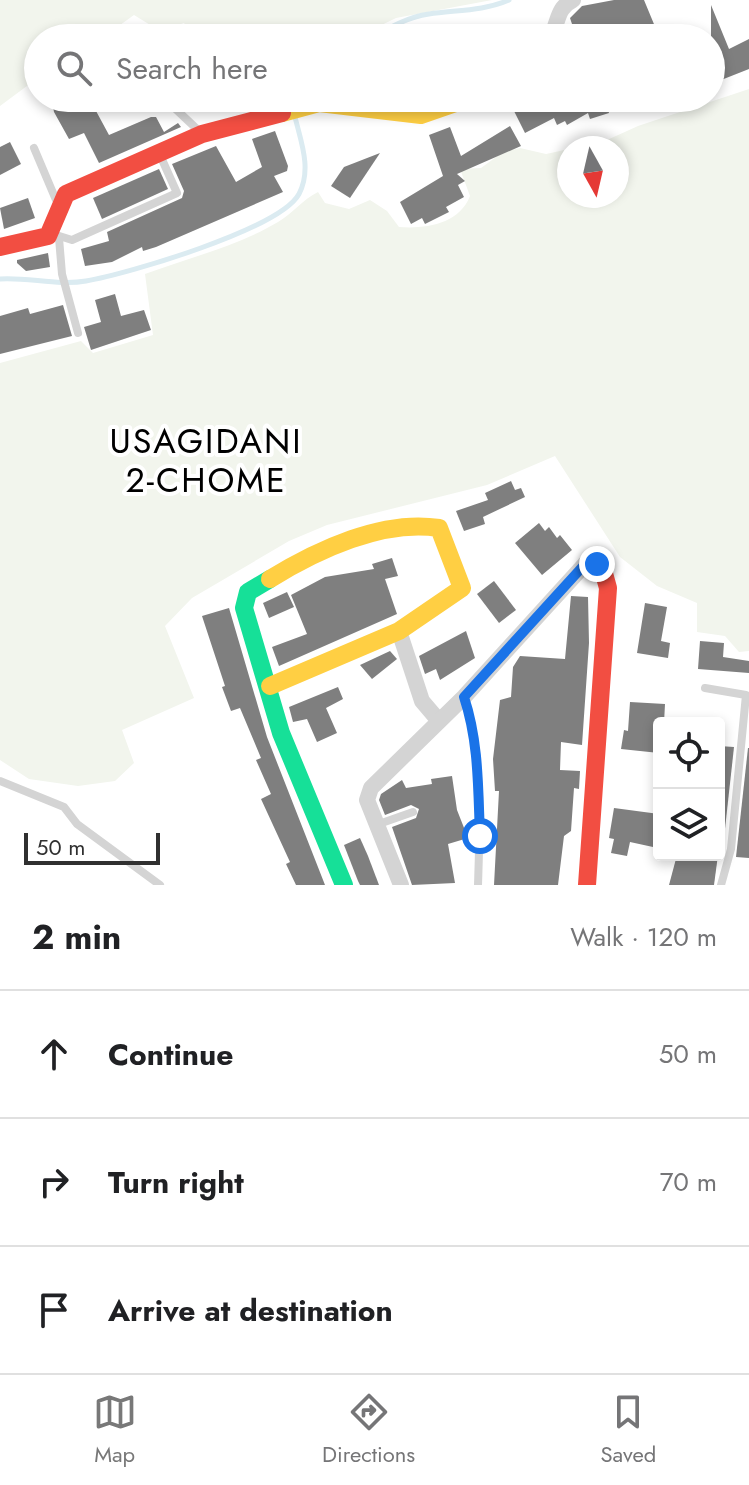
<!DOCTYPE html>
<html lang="en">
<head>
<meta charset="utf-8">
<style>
  body { margin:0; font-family:Jost,sans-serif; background:#f2f2f2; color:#202124 }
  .controls { position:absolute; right:24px; bottom:24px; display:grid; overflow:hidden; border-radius:8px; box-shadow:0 4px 12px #0003 }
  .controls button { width:72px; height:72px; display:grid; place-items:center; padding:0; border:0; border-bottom:2px solid #e0e0e0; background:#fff; color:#202124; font:40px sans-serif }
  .compass { position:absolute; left:557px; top:136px; width:72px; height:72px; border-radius:50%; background:#fff; box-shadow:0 4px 12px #0003; rotate:172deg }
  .scale { position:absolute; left:24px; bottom:20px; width:136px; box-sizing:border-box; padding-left:8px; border:4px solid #303030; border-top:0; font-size:22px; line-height:28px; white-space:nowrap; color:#303030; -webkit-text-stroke:6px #fff; paint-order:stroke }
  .stop { position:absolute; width:24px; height:24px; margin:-18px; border:6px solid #1a73e8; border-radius:50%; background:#fff }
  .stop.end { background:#1a73e8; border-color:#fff; box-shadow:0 2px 8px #0008 }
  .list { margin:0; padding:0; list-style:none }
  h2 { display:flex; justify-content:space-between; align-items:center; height:104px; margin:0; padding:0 32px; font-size:34px }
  h2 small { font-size:26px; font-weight:400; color:#757577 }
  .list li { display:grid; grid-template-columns:52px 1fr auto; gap:24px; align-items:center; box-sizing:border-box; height:128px; padding:0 32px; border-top:2px solid #e0e0e0 }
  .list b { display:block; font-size:30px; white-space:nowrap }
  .list em { font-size:26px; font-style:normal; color:#757577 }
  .icon { flex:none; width:44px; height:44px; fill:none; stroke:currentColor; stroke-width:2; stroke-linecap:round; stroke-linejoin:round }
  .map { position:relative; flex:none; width:749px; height:885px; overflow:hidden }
  .search { position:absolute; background:#fff; box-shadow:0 4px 12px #0003; left:24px; right:24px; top:24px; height:88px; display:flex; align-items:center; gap:20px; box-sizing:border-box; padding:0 28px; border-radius:44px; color:#757577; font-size:30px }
  .sheet { height:488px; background:#fff }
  nav { display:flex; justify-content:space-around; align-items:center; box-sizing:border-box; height:112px; border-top:2px solid #e0e0e0; background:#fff; font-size:22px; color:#757577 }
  nav a { display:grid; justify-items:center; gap:4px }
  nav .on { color:#787878 }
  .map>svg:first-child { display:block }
  .green { fill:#f2f5ed }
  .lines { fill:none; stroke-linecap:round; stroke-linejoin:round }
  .stream { stroke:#dbebf1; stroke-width:5 }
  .building { fill:#7f7f7f }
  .lane { stroke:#d4d4d4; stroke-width:8 }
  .street { stroke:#d4d4d4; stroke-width:16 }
  .fast { stroke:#16e098; stroke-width:18 }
  .slow { stroke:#ffcf43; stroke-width:18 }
  .jam { stroke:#f24e42; stroke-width:18 }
  .route { stroke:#1a73e8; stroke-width:10 }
  .labels { text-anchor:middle; stroke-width:8; stroke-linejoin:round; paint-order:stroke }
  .neighbourhood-label { font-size:34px; letter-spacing:2px; fill:#000; stroke:#fff }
</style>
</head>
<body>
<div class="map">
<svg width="749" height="885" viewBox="0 0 749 885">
  <rect width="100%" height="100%" fill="#fff"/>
  <g class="green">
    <path d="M 0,0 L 492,0 L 396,18 L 355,38 L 195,38 L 184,23 L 160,31 L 134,15 L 102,38 L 38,38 L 35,80 L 0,106 Z"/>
    <path d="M 749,89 L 749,651 L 739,652 L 725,636 L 697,632 L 697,603 L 657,586 L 620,557 L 555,456 L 487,485 L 327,525 L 289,541 L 192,598 L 165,626 L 194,698 L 122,730 L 134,763 L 115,781 L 78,786 L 29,779 L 0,760 L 0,363 L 81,341 L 93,353 L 153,335 L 145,274 C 188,258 238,246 278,222 C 293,213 302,200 318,192 L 325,203 L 349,209 L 370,200 L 387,211 L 399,227 C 426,229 459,224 470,196 L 460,169 L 481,168 L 503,152 L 520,148 L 546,154 L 569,149 L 569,196 L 617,196 L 617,148 L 573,148 L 596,145 L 638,126 Z"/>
  </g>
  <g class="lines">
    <g class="stream">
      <path d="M 372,38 C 390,27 408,17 429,14 C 456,10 484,11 509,0"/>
      <path d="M 0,279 C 28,277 58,286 86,281 C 127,274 280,229 299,194 C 312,169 301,142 295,117"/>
    </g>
  </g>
  <g class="building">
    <path d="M 614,0 L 644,0 L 656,29 L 639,36 L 605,38 L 601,27 L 583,32 L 578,26 L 573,27 L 570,18 L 582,6 Z"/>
    <path d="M 711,5 L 729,49 L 749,39 L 749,69 L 711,84 Z"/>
    <path d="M 81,98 L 89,98 L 109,135 L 151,117 L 156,117 L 164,132 L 178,123 L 181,127 L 99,163 L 84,133 L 69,139 L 54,112 L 53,107 L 69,99 L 71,103 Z"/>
    <path d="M 538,98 L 616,98 L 606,103 L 609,113 L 590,119 L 588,113 L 567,125 L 565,121 L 557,125 L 554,118 L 525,133 L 514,111 Z"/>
    <path d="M 510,126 L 521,146 L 457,174 L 465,181 L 458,185 L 464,197 L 446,207 L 449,212 L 425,224 L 422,218 L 411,224 L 400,202 L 443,176 L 429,135 L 450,127 L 461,156 Z"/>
    <path d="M 275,131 L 288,166 L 287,171 L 274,176 L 283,192 L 156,247 L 143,251 L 142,247 L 112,262 L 85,266 L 81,249 L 109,241 L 107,232 L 182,198 L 184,191 L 172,164 L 216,146 L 236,182 L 262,167 L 252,139 Z"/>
    <path d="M 10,142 L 21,164 L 0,175 L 0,147 Z"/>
    <path d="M 380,153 L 350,198 L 331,186 L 344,167 Z"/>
    <path d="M 159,169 L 168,189 L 102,219 L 93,198 Z"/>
    <path d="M 28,198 L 35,218 L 4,229 L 0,208 Z"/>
    <path d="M 48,253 L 50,267 L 26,271 L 17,263 L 17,260 Z"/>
    <path d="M 115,294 L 121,316 L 144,310 L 151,330 L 91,350 L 84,327 L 101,322 L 95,300 Z"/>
    <path d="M 63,305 L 72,336 L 0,354 L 0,316 L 28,308 L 30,314 Z"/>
    <path d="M 511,481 L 515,490 L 521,488 L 525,497 L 483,517 L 485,524 L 464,531 L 456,511 L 488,500 L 485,493 Z"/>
    <path d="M 539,523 L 545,531 L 549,527 L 557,538 L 560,535 L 572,550 L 542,575 L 515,543 Z"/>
    <path d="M 392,558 L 398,576 L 385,579 L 397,614 L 279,666 L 272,647 L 307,634 L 291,595 L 325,577 L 374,569 L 372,564 Z"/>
    <path d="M 494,581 L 516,610 L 499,623 L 477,594 Z"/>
    <path d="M 287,592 L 294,607 L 269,618 L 263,603 Z"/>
    <path d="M 571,596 L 588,597 L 589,643 L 582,745 L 561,742 L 560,770 L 580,771 L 579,789 L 574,788 L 571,831 L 564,836 L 558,885 L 494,885 L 499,791 L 495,791 L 493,759 L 500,700 L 511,697 L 513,667 L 520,656 L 565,659 Z"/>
    <path d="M 645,603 L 667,607 L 661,641 L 670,643 L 668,658 L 637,653 Z"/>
    <path d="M 229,608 L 267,737 L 325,885 L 296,885 L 286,864 L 290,862 L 261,799 L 271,794 L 256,760 L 261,758 L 240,708 L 231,711 L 222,687 L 225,686 L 202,616 Z"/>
    <path d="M 466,631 L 475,658 L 440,680 L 436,669 L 425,674 L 419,656 Z"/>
    <path d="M 700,641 L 724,643 L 723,657 L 749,661 L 749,673 L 698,669 Z"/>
    <path d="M 390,651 L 397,659 L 372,679 L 360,665 Z"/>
    <path d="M 338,687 L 343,699 L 326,708 L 337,733 L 317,742 L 307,719 L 293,722 L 289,707 Z"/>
    <path d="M 630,702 L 665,704 L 664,723 L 659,723 L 659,753 L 621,749 L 624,730 L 628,731 Z"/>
    <path d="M 719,746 L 734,747 L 722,856 L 719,855 Z"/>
    <path d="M 748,748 L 749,748 L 749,858 L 736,857 Z"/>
    <path d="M 452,776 L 457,810 L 468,838 L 448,844 L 455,883 L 412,885 L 392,827 L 416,818 L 419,809 L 411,805 L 385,815 L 379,800 L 381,794 L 402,780 L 406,788 L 432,784 L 431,779 Z"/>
    <path d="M 614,808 L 659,814 L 653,847 L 630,842 L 627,856 L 611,853 L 614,839 L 609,838 Z"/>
    <path d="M 360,838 L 368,856 L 379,885 L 360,885 L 358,881 L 344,845 Z"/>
    <path d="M 677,855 L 718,855 L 714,885 L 669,885 Z"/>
  </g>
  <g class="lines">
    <g class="lane">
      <path d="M 554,31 L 571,38"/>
      <path d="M 164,98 L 199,131"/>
      <path d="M 34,148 L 56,200"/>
      <path d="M 53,234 L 72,240 L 177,193 L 160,155"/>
      <path d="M 59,238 L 62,274 L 78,333"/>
      <path d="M 705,688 L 746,695 L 731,849 L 721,885"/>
      <path d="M 464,697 C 483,757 480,823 478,885"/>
      <path d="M 0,781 L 64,807 L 77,824 L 160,885"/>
      <path d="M 376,825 L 413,812"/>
    </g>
    <g class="street">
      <path d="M 550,38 C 559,23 556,8 573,0"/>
      <path d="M 399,631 L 422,701 L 439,721"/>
      <path d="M 401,885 L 367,800 L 371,788 L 464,697 L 586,563 L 597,564 L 603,570"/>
    </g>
    <path class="fast" d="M 270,579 L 248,592 L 244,608 L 281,733 L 344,885"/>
    <g class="slow">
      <path d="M 282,113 L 319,103 L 421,115 L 470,98"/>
      <path d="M 270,686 L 399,631 L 462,588 L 439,528 C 383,519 317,550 270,579"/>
    </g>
    <g class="jam">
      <path d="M 0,247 L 48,236 L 66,194 L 202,134 L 282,113"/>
      <path d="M 587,885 L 608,588 L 603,570"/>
    </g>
  </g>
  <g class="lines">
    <path class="route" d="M 480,836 C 478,789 479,742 464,697 L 586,563 L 597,564"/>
  </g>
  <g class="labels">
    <g class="neighbourhood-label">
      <text x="206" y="453">USAGIDANI<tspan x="206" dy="39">2-CHOME</tspan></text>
    </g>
  </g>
</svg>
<div class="controls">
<button><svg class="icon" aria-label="locate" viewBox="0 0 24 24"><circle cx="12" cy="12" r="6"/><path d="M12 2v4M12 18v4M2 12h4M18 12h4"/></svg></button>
<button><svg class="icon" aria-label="layers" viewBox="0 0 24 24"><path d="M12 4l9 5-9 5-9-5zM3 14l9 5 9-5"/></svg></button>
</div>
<svg class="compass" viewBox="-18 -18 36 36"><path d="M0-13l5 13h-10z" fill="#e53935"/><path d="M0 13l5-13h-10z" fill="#757577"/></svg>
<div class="scale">50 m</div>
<div class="stop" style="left:480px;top:836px"></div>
<div class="stop end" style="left:597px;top:564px"></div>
<div class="search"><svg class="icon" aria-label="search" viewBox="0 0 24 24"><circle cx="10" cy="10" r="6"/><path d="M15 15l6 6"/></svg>Search here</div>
</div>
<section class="sheet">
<h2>2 min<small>Walk · 120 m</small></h2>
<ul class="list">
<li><svg class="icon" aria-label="ahead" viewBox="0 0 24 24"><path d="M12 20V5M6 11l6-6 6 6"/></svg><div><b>Continue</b></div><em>50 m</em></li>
<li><svg class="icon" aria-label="right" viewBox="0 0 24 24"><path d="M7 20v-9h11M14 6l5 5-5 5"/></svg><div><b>Turn right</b></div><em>70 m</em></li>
<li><svg class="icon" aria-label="arrive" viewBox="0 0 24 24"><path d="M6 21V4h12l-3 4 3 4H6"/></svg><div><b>Arrive at destination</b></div></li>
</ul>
</section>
<nav>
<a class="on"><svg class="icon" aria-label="map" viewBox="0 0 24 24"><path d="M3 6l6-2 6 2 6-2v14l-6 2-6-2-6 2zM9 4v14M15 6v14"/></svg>Map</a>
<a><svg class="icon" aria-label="directions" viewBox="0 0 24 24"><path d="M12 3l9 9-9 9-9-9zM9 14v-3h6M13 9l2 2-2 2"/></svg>Directions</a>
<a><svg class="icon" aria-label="saved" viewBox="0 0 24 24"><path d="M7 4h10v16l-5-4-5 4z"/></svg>Saved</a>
</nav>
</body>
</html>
